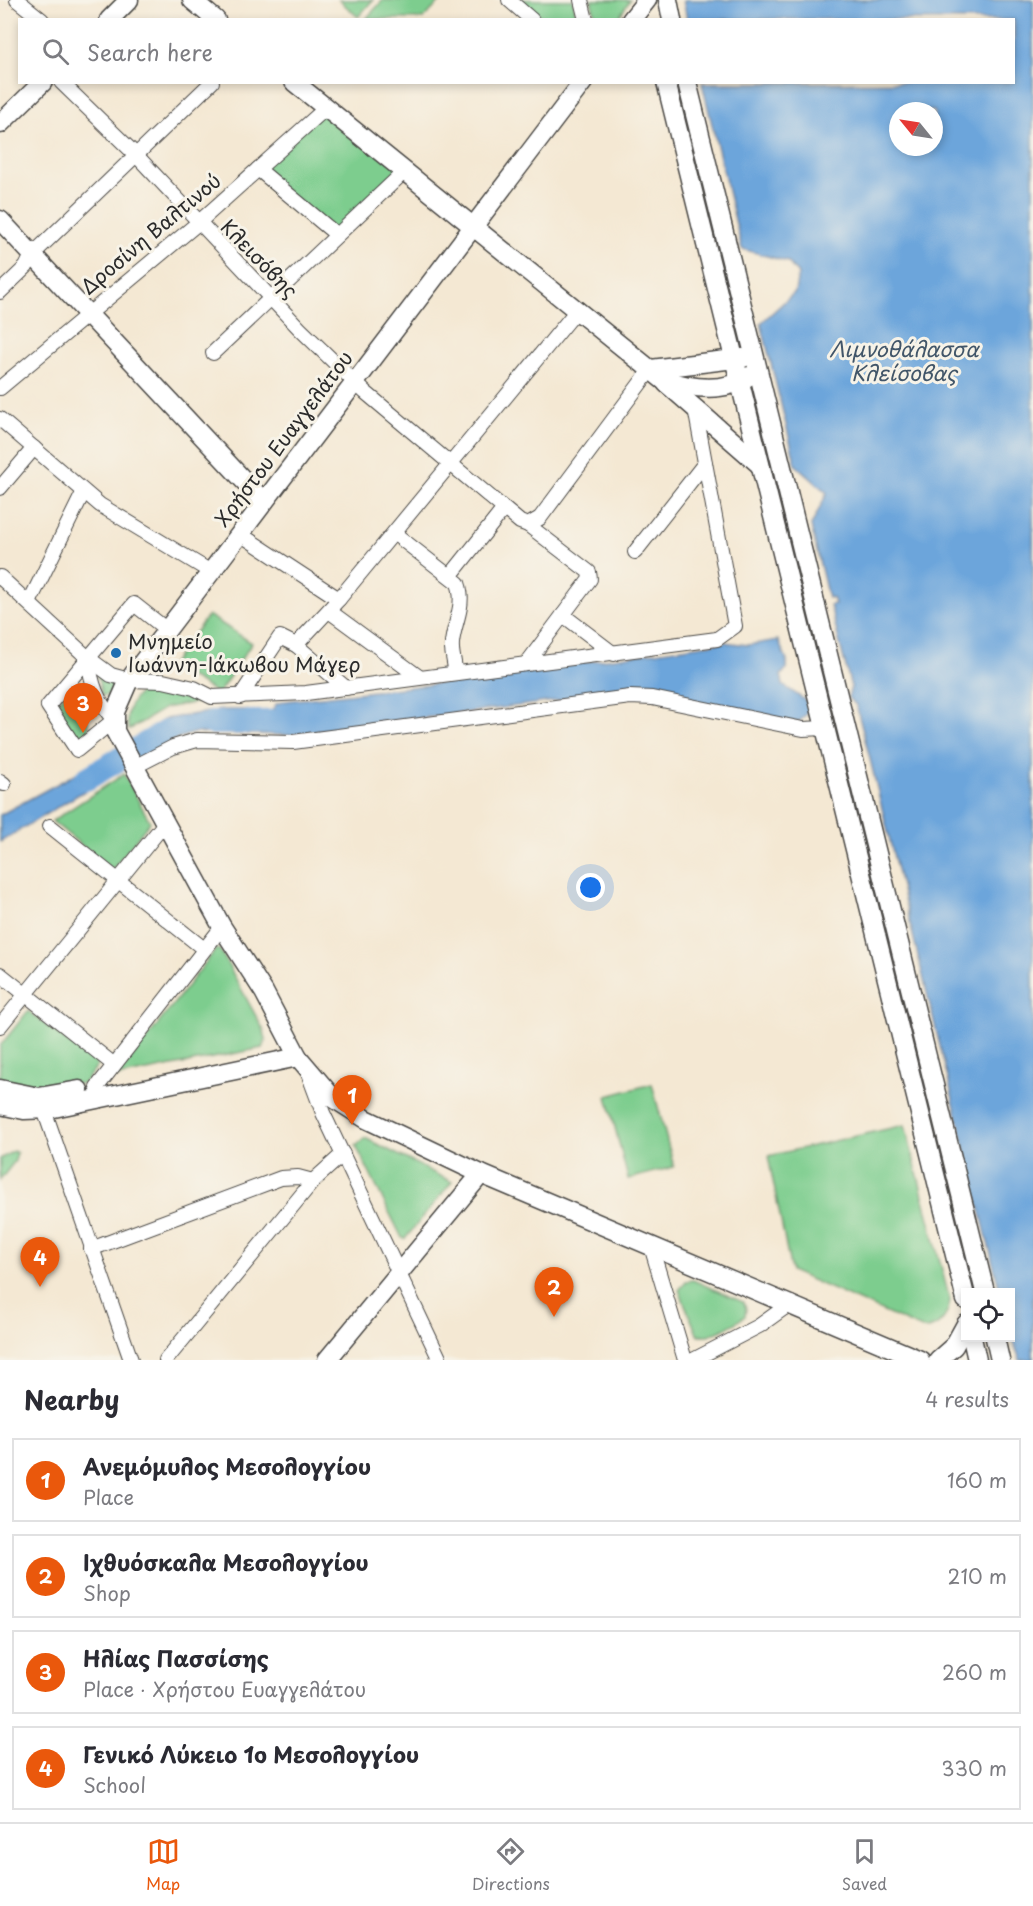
<!DOCTYPE html>
<html lang="en">
<head>
<meta charset="utf-8">
<style>
  body { margin:0; font-family:"Playpen Sans",sans-serif; background:#f7f7f7; color:#2b2b33 }
  .controls { position:absolute; right:18px; bottom:18px; display:grid; overflow:hidden; border-radius:0px; box-shadow:0 3px 9px #0003 }
  .controls button { width:54px; height:54px; display:grid; place-items:center; padding:0; border:0; border-bottom:2px solid #e1e1e2; background:#fff; color:#2b2b33; font:30px sans-serif }
  .compass { position:absolute; left:889px; top:102px; width:54px; height:54px; border-radius:50%; background:#fff; box-shadow:0 3px 9px #0003; rotate:300deg }
  .you { position:absolute; left:591px; top:888px; width:21px; height:21px; margin:-15px; border:4px solid #fff; border-radius:50%; background:#1a73e8; box-shadow:0 0 0 9px #1a73e833 }
  .badge { display:grid; place-items:center; width:39px; height:39px; border-radius:50%; background:#ea580c; color:#fff; font-size:20px; font-weight:700 }
  .pin { position:absolute; translate:-50% -50px; filter:drop-shadow(0 2px 3px #0008) }
  .pin::after { content:''; position:absolute; top:32px; width:21px; height:18px; background:inherit; clip-path:polygon(0 0,100% 0,50% 100%) }
  .list { margin:0; padding:0; list-style:none }
  h2 { display:flex; justify-content:space-between; align-items:center; height:78px; margin:0; padding:0 24px; font-size:26px }
  h2 small { font-size:20px; font-weight:400; color:#7c7c81 }
  .list li { display:grid; grid-template-columns:39px 1fr auto; gap:18px; align-items:center; box-sizing:border-box; height:84px; margin:0 12px 12px; padding:0 12px; border:2px solid #e1e1e2; border-radius:0px }
  .list b { display:block; font-size:22px; white-space:nowrap }
  .list p { margin:0; font-size:20px; white-space:nowrap; color:#7c7c81 }
  .list em { font-size:20px; font-style:normal; color:#7c7c81 }
  .icon { flex:none; width:33px; height:33px; fill:none; stroke:currentColor; stroke-width:2; stroke-linecap:round; stroke-linejoin:round }
  .map { position:relative; flex:none; width:1033px; height:1360px; overflow:hidden }
  .search { position:absolute; background:#fff; box-shadow:0 3px 9px #0003; left:18px; right:18px; top:18px; height:66px; display:flex; align-items:center; gap:15px; box-sizing:border-box; padding:0 21px; border-radius:0px; color:#7c7c81; font-size:22px }
  .sheet { height:462px; background:#fff }
  nav { display:flex; justify-content:space-around; align-items:center; box-sizing:border-box; height:84px; border-top:2px solid #e1e1e2; background:#fff; font-size:16px; color:#7c7c81 }
  nav a { display:grid; justify-items:center; gap:3px }
  nav .on { color:#ea580c }
  .map>svg:first-child { display:block }
  .green { fill:#7dcd8e; stroke:#547c5c; stroke-width:1.5 }
  .water { fill:#6ca5db; stroke:#4c6883; stroke-width:1.5; fill-rule:evenodd }
  .lines { fill:none; stroke-linecap:round; stroke-linejoin:round }
  .river { stroke:#6ca5db; stroke-width:24 }
  .street-casing { stroke:#494744; stroke-width:16 }
  .secondary-casing { stroke:#494744; stroke-width:21 }
  .street { stroke:#fff; stroke-width:14 }
  .secondary { stroke:#fff; stroke-width:18 }
  .poi-dot { fill:#1f6fb2; stroke:#f7f3e8; stroke-width:2 }
  .labels { text-anchor:middle; stroke-width:6; stroke-linejoin:round; paint-order:stroke }
  .street-label { font-size:20px; fill:#2b2b2b; stroke:#f7f3e8 }
  .poi-label { font-size:20px; fill:#2b2b2b; stroke:#f7f3e8; text-anchor:start }
  .water-label { font-size:21px; font-style:italic; fill:#425669; stroke:#f7f3e8 }
</style>
</head>
<body>
<div class="map">
<svg width="1033" height="1360" viewBox="0 0 1033 1360">
  <rect width="100%" height="100%" fill="#f7f3e8"/>
  <filter id="ink" filterUnits="userSpaceOnUse"><feTurbulence type="fractalNoise" baseFrequency=".0167" numOctaves="2"/><feDisplacementMap in="SourceGraphic" scale="12" xChannelSelector="R" yChannelSelector="G"/><feConvolveMatrix kernelMatrix="1 2 1 2 8 2 1 2 1" color-interpolation-filters="sRGB"/></filter>
  <filter id="wash" filterUnits="userSpaceOnUse"><feTurbulence type="fractalNoise" baseFrequency=".008" numOctaves="4" result="noise"/><feDisplacementMap in="SourceGraphic" scale="24" xChannelSelector="R" yChannelSelector="G"/><feGaussianBlur stdDeviation="1.35" result="paint"/><feColorMatrix in="noise" values="0 0 0 0 0 0 0 0 0 0 0 0 0 0 0 0 0 1.4 0 .05"/><feComposite in="paint" operator="in"/></filter>
  <g filter="url(#wash)">
    <rect width="100%" height="100%" fill="#f4e8d3"/>
    <g class="green">
      <path d="M 339,0 L 373,0 L 358,17 Z"/>
      <path d="M 383,0 L 442,0 L 423,19 L 366,19 Z"/>
      <path d="M 520,0 L 573,0 L 576,14 L 574,19 L 544,19 Z"/>
      <path d="M 591,0 L 630,0 L 618,19 L 596,20 Z"/>
      <path d="M 326,108 L 405,171 L 337,235 L 258,169 Z"/>
      <path d="M 208,615 L 252,643 L 218,694 L 171,665 Z"/>
      <path d="M 96,669 L 114,686 L 109,695 L 102,696 Z"/>
      <path d="M 77,679 L 91,735 L 79,742 L 56,704 Z"/>
      <path d="M 145,688 L 197,701 L 199,702 L 165,708 L 129,730 C 123,714 132,698 145,688 Z"/>
      <path d="M 124,774 L 150,822 L 112,870 L 52,821 Z"/>
      <path d="M 216,949 L 220,950 L 263,1029 L 266,1039 L 262,1048 L 117,1077 Z"/>
      <path d="M 28,1011 L 98,1065 L 84,1083 L 43,1088 L 0,1084 L 0,1046 Z"/>
      <path d="M 652,1084 L 674,1167 L 628,1179 L 607,1096 Z"/>
      <path d="M 905,1125 L 950,1301 C 948,1317 938,1330 922,1329 L 791,1271 L 768,1156 Z"/>
      <path d="M 365,1138 L 452,1182 L 405,1239 L 402,1238 L 356,1146 Z"/>
      <path d="M 13,1151 L 17,1153 L 15,1161 L 0,1180 L 0,1159 Z"/>
      <path d="M 693,1280 L 743,1302 L 746,1308 L 745,1316 C 735,1324 709,1340 697,1334 L 679,1290 L 686,1281 Z"/>
    </g>
    <g class="water">
      <path d="M 683,0 L 1033,0 L 1033,1360 L 1020,1360 L 1011,1334 L 1010,1292 L 1000,1292 L 868,751 L 856,705 L 848,698 L 851,687 L 830,605 L 835,604 L 833,597 L 828,598 L 811,526 L 827,493 L 796,465 L 761,323 L 795,292 L 798,274 L 788,262 L 742,249 L 702,83 L 1014,82 L 1014,20 L 687,19 ZM 898,111 L 934,111 L 934,147 L 898,147 Z"/>
      <path d="M 778,640 L 787,661 L 787,669 L 781,675 L 783,685 L 806,701 L 809,711 L 800,721 L 791,723 L 626,692 L 289,735 L 247,734 L 251,727 L 263,728 L 276,704 L 285,701 L 428,685 L 724,642 L 748,645 Z"/>
      <path d="M 221,710 L 246,710 L 246,715 L 255,719 L 258,712 L 266,714 L 262,724 L 245,720 L 245,733 L 240,734 L 193,733 L 140,751 L 134,740 L 165,719 Z"/>
      <path d="M 110,755 L 117,766 L 96,784 L 0,842 L 0,815 Z"/>
    </g>
    <g class="lines">
      <g class="river">
        <path d="M 212,723 L 298,721"/>
        <path d="M 86,779 L 167,731"/>
      </g>
    </g>
  </g>
  <g filter="url(#ink)">
    <g class="lines">
      <g class="street-casing">
        <g id="street">
          <path d="M 17,0 L 42,20"/>
          <path d="M 509,0 L 532,20"/>
          <path d="M 581,0 L 586,20"/>
          <path d="M 61,82 L 136,155 L 300,329 L 365,392 L 520,522 L 528,525 L 540,518 L 651,369"/>
          <path d="M 258,169 L 337,235"/>
          <path d="M 0,292 L 26,267 L 32,255 L 212,82"/>
          <path d="M 213,353 L 405,171"/>
          <path d="M 0,388 L 198,223 L 326,108"/>
          <path d="M 0,419 L 100,505 L 211,572"/>
          <path d="M 0,488 L 34,448"/>
          <path d="M 240,534 L 339,599 L 578,309"/>
          <path d="M 395,534 L 458,583 C 466,605 454,622 452,643 C 451,653 455,662 455,672"/>
          <path d="M 635,552 L 705,463"/>
          <path d="M 451,575 L 503,510"/>
          <path d="M 0,577 L 88,658 L 111,675 L 129,680 L 163,681 L 194,688 L 212,697 L 306,693 L 717,639 L 735,626 L 695,408"/>
          <path d="M 29,603 L 83,493"/>
          <path d="M 329,611 L 419,677"/>
          <path d="M 563,615 L 614,654"/>
          <path d="M 296,645 L 346,688"/>
          <path d="M 88,658 C 91,683 97,701 114,720 L 77,750 L 48,706 L 134,604 L 167,630"/>
          <path d="M 527,663 L 590,579 L 589,572 L 528,525"/>
          <path d="M 240,697 L 280,637 L 296,645 L 339,599"/>
          <path d="M 134,767 L 173,747 L 197,740 L 293,742 L 630,697 L 652,698 L 803,729 L 825,728"/>
          <path d="M 0,781 L 4,784"/>
          <path d="M 50,826 L 204,949"/>
          <path d="M 0,974 L 113,1064"/>
          <path d="M 0,1026 L 165,823"/>
          <path d="M 308,1073 L 323,1113 L 440,1360"/>
          <path d="M 97,1087 L 222,927"/>
          <path d="M 41,1101 L 131,1360"/>
          <path d="M 651,1246 L 685,1360"/>
          <path d="M 91,1249 L 281,1178 L 298,1177 L 313,1181"/>
          <path d="M 166,1360 L 313,1181 L 343,1154"/>
          <path d="M 693,1360 L 759,1326 L 791,1303"/>
        </g>
      </g>
      <g class="secondary-casing">
        <g id="secondary">
          <path d="M 192,0 L 216,20"/>
          <path d="M 668,0 L 672,20"/>
          <path d="M 109,20 L 129,0"/>
          <path d="M 631,20 L 647,0"/>
          <path d="M 294,82 L 662,379 C 689,388 724,394 749,376"/>
          <path d="M 583,82 L 129,680 L 115,712 L 115,731 L 222,927 L 264,992 L 298,1057 L 333,1098 L 366,1119 L 481,1174 L 920,1360"/>
          <path d="M 666,82 L 966,1300"/>
          <path d="M 687,82 L 985,1292"/>
          <path d="M 0,124 L 43,82"/>
          <path d="M 0,220 L 264,502"/>
          <path d="M 651,369 L 743,358"/>
          <path d="M 666,383 L 760,465"/>
          <path d="M 0,1089 L 39,1097 L 79,1090"/>
          <path d="M 0,1105 L 24,1110 L 49,1109 L 298,1057"/>
          <path d="M 972,1338 L 977,1360"/>
          <path d="M 995,1338 L 1000,1360"/>
          <path d="M 327,1360 L 481,1174"/>
          <path d="M 938,1360 L 954,1346 L 966,1324"/>
        </g>
      </g>
      <use href="#street" class="street"/>
      <use href="#secondary" class="secondary"/>
    </g>
  </g>
  <circle class="poi-dot" cx="116" cy="653" r="6"/>
  <g class="labels">
    <g class="street-label">
      <text transform="translate(151 234) rotate(-40)" y="7">Δροσίνη Βαλτινού</text>
      <text transform="translate(259 259) rotate(46)" y="7">Κλεισόβης</text>
      <text transform="translate(284 439) rotate(-53)" y="7">Χρήστου Ευαγγελάτου</text>
    </g>
    <g class="poi-label">
      <text x="128" y="649">Μνημείο<tspan x="128" dy="23">Ιωάννη-Ιάκωβου Μάγερ</tspan></text>
    </g>
    <g class="water-label">
      <text x="904" y="357">Λιμνοθάλασσα<tspan x="904" dy="24">Κλείσοβας</tspan></text>
    </g>
  </g>
</svg>
<div class="controls">
<button><svg class="icon" aria-label="locate" viewBox="0 0 24 24"><circle cx="12" cy="12" r="6"/><path d="M12 2v4M12 18v4M2 12h4M18 12h4"/></svg></button>
</div>
<svg class="compass" viewBox="-18 -18 36 36"><path d="M0-13l5 13h-10z" fill="#e53935"/><path d="M0 13l5-13h-10z" fill="#7c7c81"/></svg>
<div class="you"></div>
<div class="pin badge" style="left:352px;top:1125px">1</div>
<div class="pin badge" style="left:554px;top:1317px">2</div>
<div class="pin badge" style="left:83px;top:733px">3</div>
<div class="pin badge" style="left:40px;top:1287px">4</div>
<div class="search"><svg class="icon" aria-label="search" viewBox="0 0 24 24"><circle cx="10" cy="10" r="6"/><path d="M15 15l6 6"/></svg>Search here</div>
</div>
<section class="sheet">
<h2>Nearby<small>4 results</small></h2>
<ul class="list">
<li><span class="badge">1</span><div><b>Ανεμόμυλος Μεσολογγίου</b><p>Place</p></div><em>160 m</em></li>
<li><span class="badge">2</span><div><b>Ιχθυόσκαλα Μεσολογγίου</b><p>Shop</p></div><em>210 m</em></li>
<li><span class="badge">3</span><div><b>Ηλίας Πασσίσης</b><p>Place · Χρήστου Ευαγγελάτου</p></div><em>260 m</em></li>
<li><span class="badge">4</span><div><b>Γενικό Λύκειο 1ο Μεσολογγίου</b><p>School</p></div><em>330 m</em></li>
</ul>
</section>
<nav>
<a class="on"><svg class="icon" aria-label="map" viewBox="0 0 24 24"><path d="M3 6l6-2 6 2 6-2v14l-6 2-6-2-6 2zM9 4v14M15 6v14"/></svg>Map</a>
<a><svg class="icon" aria-label="directions" viewBox="0 0 24 24"><path d="M12 3l9 9-9 9-9-9zM9 14v-3h6M13 9l2 2-2 2"/></svg>Directions</a>
<a><svg class="icon" aria-label="saved" viewBox="0 0 24 24"><path d="M7 4h10v16l-5-4-5 4z"/></svg>Saved</a>
</nav>
</body>
</html>
